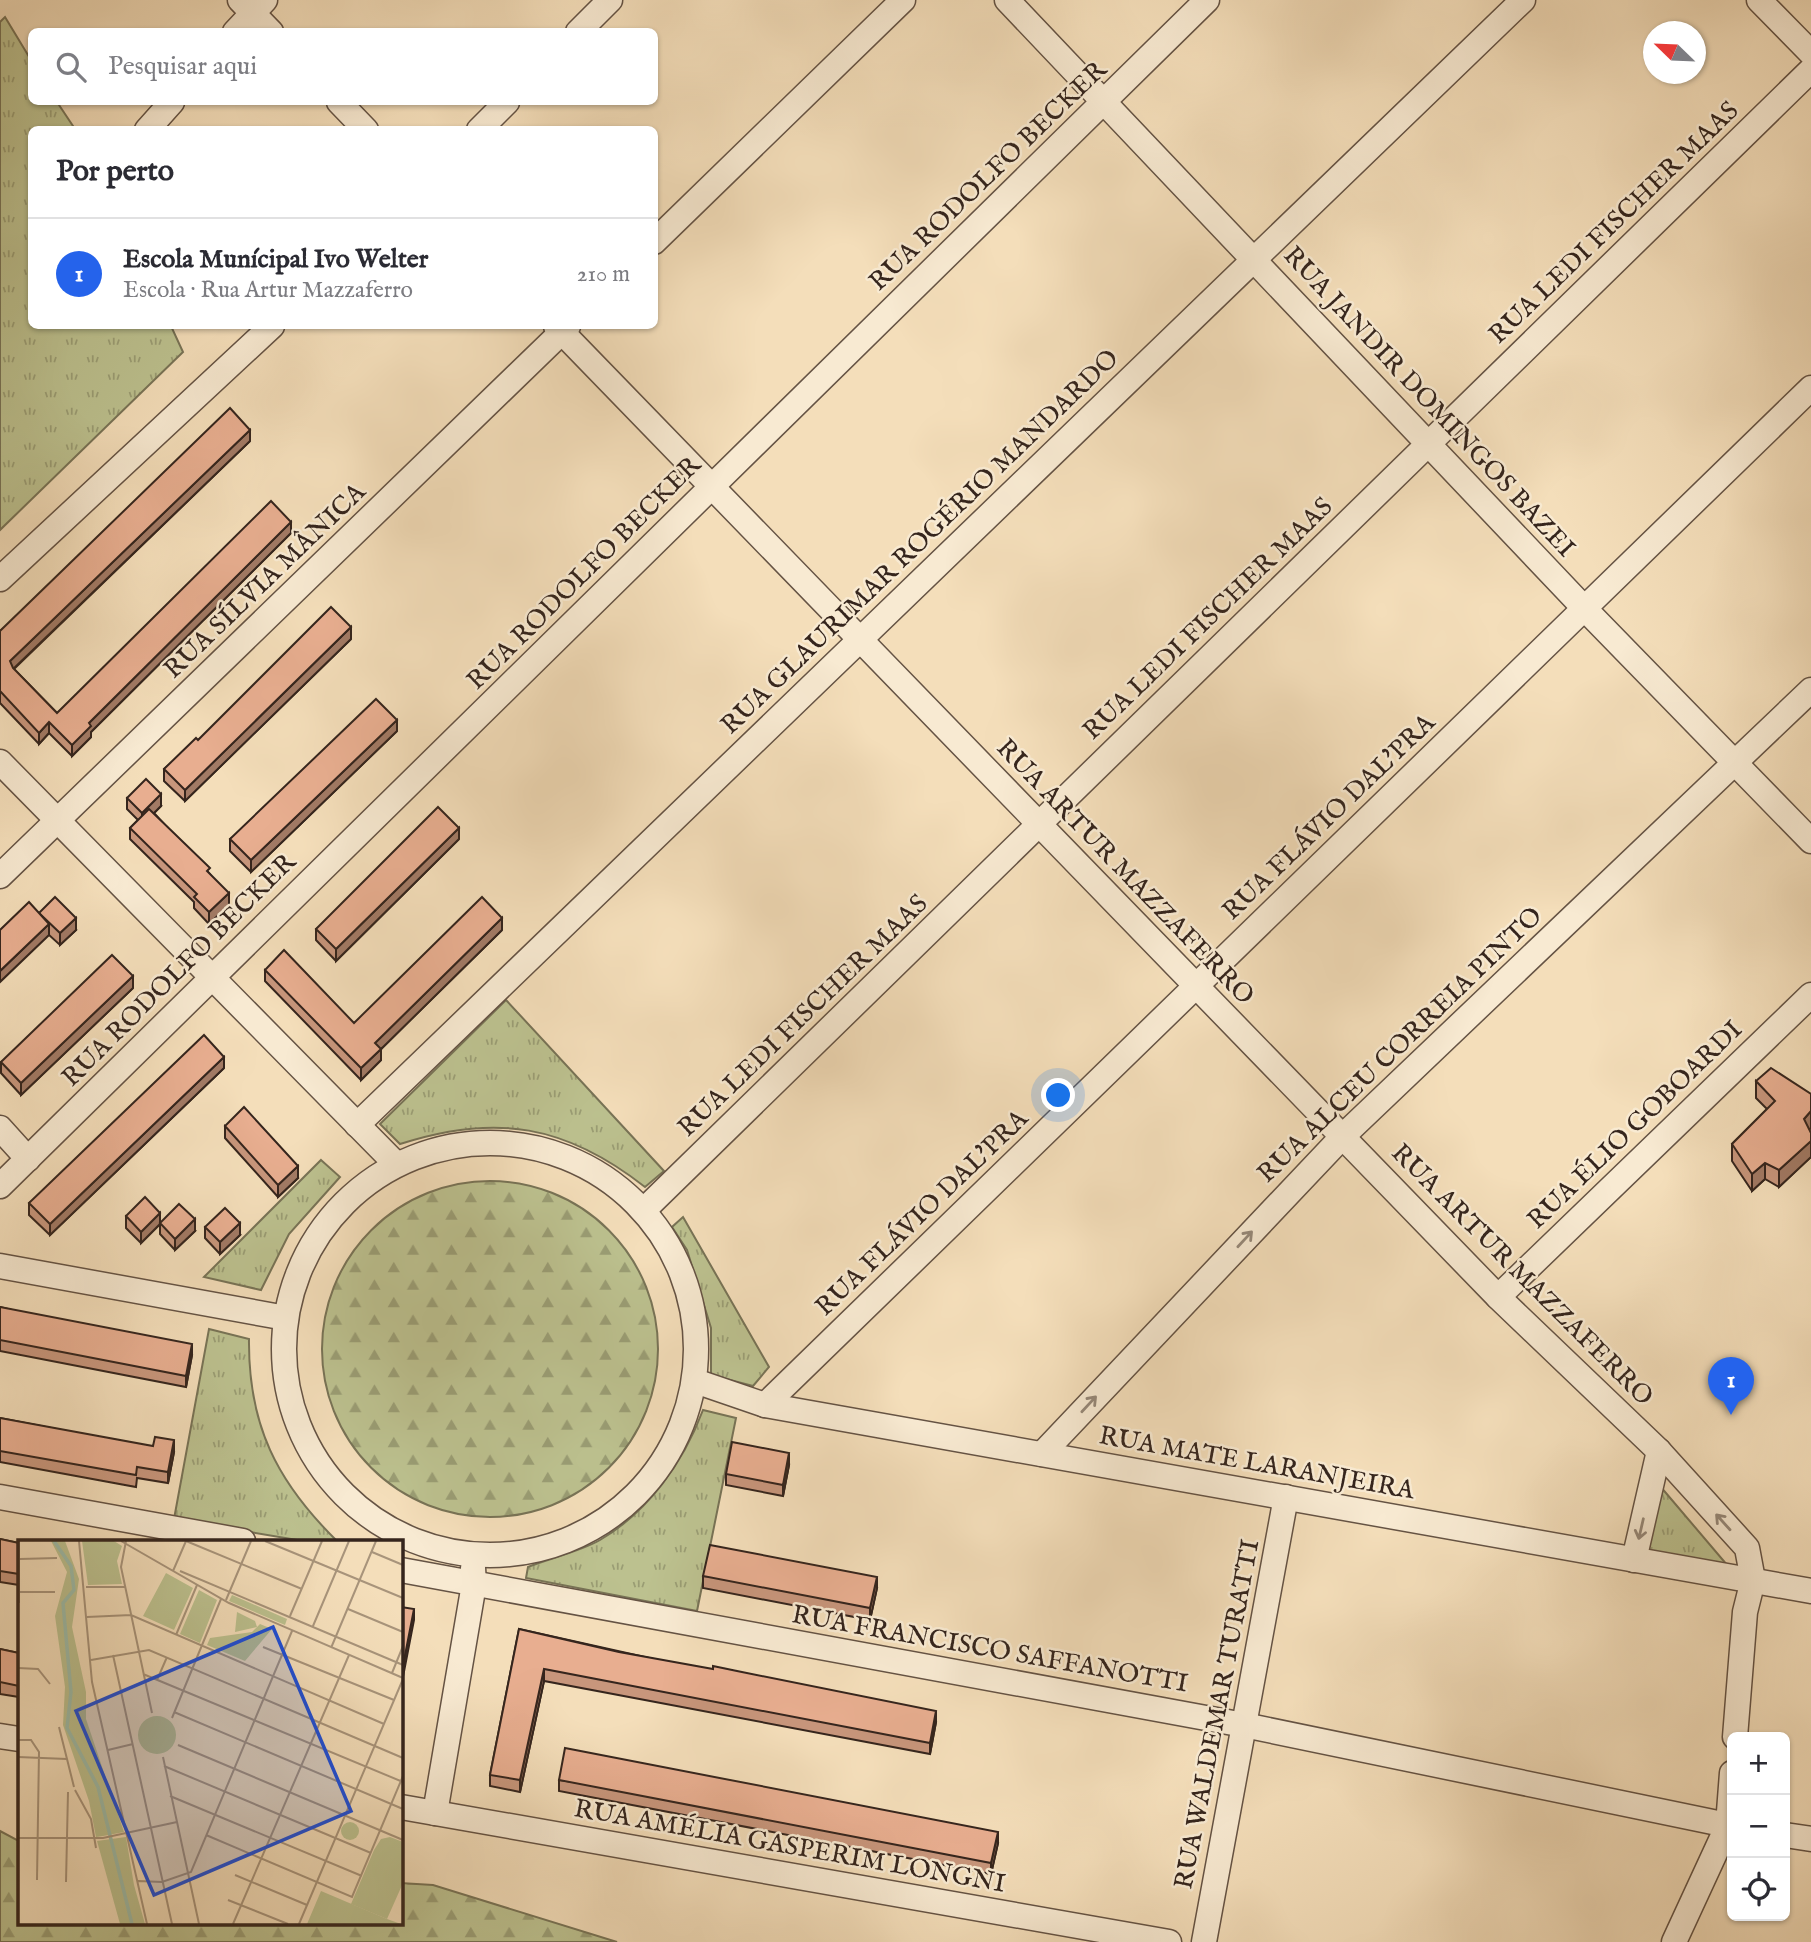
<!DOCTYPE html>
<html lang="pt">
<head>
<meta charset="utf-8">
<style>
  body { margin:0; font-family:"IM FELL English",serif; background:#f2f2f3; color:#2b2b33 }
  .controls { position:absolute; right:21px; bottom:21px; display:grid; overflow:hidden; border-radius:10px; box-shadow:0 2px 5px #0004 }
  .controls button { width:63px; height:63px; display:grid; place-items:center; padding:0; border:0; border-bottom:2px solid #e1e1e2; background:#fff; color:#2b2b33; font:35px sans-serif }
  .compass { position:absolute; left:1643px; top:21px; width:63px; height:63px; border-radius:50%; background:#fff; box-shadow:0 2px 5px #0004; rotate:293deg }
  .you { position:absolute; left:1059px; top:1096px; width:24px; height:24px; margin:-18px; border:5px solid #fff; border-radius:50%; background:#1a73e8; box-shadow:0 0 0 10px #1a73e833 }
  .badge { display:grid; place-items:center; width:46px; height:46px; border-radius:50%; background:#2563eb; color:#fff; font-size:23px; font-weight:700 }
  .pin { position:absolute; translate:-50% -58px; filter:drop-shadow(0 2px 4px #0008) }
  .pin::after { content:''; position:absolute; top:37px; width:24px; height:21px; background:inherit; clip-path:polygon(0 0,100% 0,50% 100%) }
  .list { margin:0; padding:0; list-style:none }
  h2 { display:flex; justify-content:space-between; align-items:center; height:91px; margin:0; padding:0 28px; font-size:30px }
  h2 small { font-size:23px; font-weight:400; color:#7c7c81 }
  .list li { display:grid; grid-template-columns:46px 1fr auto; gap:21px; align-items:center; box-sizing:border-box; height:112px; padding:0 28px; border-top:2px solid #e1e1e2 }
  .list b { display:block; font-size:26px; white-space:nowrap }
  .list p { margin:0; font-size:23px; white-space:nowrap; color:#7c7c81 }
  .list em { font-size:23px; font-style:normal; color:#7c7c81 }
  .icon { flex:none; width:38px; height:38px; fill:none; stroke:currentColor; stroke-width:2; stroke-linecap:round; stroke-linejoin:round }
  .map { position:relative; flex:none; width:1811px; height:1942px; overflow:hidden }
  .search { position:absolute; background:#fff; box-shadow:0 2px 5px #0004; left:28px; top:28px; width:630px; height:77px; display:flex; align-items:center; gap:18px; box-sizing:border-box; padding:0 24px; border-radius:10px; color:#7c7c81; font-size:26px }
  .panel { position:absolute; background:#fff; box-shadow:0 2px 5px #0004; left:28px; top:126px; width:630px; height:203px; border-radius:10px }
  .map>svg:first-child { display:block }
  .grass { fill:url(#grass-tufts); stroke:#787356; stroke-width:2 }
  .forest { fill:url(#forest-firs); stroke:#787356; stroke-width:2 }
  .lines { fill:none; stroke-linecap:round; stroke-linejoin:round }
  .minor-casing { stroke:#655344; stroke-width:27 }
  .minor { stroke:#f8ead2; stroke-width:24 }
  .wall { fill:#c8967c; stroke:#35251d; stroke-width:2 }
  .shaded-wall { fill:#a27a65; stroke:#35251d; stroke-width:2 }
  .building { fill:#e8ae90; stroke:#35251d; stroke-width:2 }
  .oneway { stroke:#968878 }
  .labels { text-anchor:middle; stroke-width:5; stroke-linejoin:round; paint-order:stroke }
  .street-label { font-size:26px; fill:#35251d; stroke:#f8ead2 }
  .inset-river { fill:none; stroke:#9dbdaa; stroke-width:3.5 }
  .inset-road { fill:none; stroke:#a8947b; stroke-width:2 }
  .view { fill:#1d4ed8; fill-opacity:0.15; stroke:#1d4ed8; stroke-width:3.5 }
  .inset-edge { fill:none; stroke:#35251d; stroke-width:3.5 }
</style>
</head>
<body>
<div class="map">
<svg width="1811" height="1942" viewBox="0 0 1811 1942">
  <defs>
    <pattern id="grass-tufts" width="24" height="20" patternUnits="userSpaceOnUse" patternTransform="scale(1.75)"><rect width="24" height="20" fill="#bcc18f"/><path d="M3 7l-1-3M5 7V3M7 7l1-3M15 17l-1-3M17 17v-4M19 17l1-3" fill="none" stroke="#9a9d74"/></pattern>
    <pattern id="forest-firs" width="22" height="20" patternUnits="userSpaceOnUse" patternTransform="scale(1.75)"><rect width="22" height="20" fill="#bcc18f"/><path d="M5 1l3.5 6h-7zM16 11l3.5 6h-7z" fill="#9a9d74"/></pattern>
  </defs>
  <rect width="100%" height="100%" fill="#f4deba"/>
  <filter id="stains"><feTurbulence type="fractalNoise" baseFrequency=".00286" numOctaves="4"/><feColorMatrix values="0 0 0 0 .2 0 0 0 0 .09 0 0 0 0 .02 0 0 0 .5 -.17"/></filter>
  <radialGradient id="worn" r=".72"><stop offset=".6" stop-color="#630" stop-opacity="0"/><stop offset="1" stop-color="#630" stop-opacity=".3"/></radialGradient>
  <g class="grass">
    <path d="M 5,17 L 31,60 L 32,102 L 57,102 L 75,129 L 32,130 L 32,326 L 171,326 L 183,352 L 0,530 L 0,22 Z"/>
    <path d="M 506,1000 L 664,1171 L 645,1187 C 566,1125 496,1113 400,1144 L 380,1124 Z"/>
    <path d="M 321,1160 L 340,1177 L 289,1234 L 261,1290 L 204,1277 Z"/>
    <path d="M 683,1217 L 769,1367 L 753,1386 L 711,1375 L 711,1328 L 687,1250 L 672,1227 Z"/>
    <path d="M 209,1329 L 249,1339 C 248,1425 277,1482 337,1541 L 303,1541 L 174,1519 Z"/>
    <path d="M 703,1410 L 736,1418 L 697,1611 L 526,1578 L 528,1567 C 551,1558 579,1552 600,1540 C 649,1511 683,1463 703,1410 Z"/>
    <path d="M 1660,1486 L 1728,1566 L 1647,1550 Z"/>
  </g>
  <g class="forest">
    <circle cx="490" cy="1349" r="168"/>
    <path d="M 0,1831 L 19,1841 L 19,1923 L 401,1923 L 401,1883 L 433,1885 L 617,1942 L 0,1942 Z"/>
  </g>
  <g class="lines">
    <g class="minor-casing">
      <g id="minor">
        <path d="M 240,0 L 271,32"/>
        <path d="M 1007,0 L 1584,608 L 1811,841"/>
        <path d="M 1759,0 L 1811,53"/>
        <path d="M 235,32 L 265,0"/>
        <path d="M 578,32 L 610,0"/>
        <path d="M 339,102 L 366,130"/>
        <path d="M 147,130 L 172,102"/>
        <path d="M 479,130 L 507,102"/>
        <path d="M 654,242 L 903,0"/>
        <path d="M 556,326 L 1498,1297 L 1659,1451 L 1747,1548 L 1753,1580 L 1745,1612 L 1735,1737"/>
        <path d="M 0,579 L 272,326"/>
        <path d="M 0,762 L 396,1164"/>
        <path d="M 0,876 L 568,326"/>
        <path d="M 357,1125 L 1523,0"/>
        <path d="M 0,1128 L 28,1159"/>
        <circle cx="490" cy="1349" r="206"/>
        <path d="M 0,1186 L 1207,0"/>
        <path d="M 645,1209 L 1811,70"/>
        <path d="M 0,1266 L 286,1318"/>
        <path d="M 1498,1297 L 1811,995"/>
        <path d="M 695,1381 L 765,1405 L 1811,1591"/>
        <path d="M 765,1405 L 1811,388"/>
        <path d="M 1042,1454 L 1343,1136 L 1811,690"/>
        <path d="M 0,1497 L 243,1541"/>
        <path d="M 1634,1560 L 1659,1451"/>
        <path d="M 401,1570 L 1244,1725 L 1732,1826"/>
        <path d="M 0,1736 L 19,1739"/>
        <path d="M 401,1807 L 1169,1942"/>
        <path d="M 435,1813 L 474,1584 L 473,1568"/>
        <path d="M 1785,1835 L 1811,1839"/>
        <path d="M 1204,1942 L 1286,1497"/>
        <path d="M 1674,1942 L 1728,1825 L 1732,1773"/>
      </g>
    </g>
    <use href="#minor" class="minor"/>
  </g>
  <g class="wall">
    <path d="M 250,441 L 14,669 L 57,713 L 291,533 L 91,732 L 91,737 L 72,756 L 49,733 L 39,744 L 0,703 L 0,631 Z"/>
    <path d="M 351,639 L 185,801 L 164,781 L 164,769 L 198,740 Z"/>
    <path d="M 397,731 L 251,872 L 230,851 L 230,839 Z"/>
    <path d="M 127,798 L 161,806 L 154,813 L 210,874 L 229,905 L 209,924 L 194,908 L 194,902 L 130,839 L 130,828 L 138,820 L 127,809 Z"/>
    <path d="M 459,839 L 336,961 L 316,940 L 316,929 Z"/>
    <path d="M 39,913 L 76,930 L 60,945 L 49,935 Z"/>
    <path d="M 502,930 L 381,1049 L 381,1060 L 361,1080 L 265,981 L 265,970 L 354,1023 Z"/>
    <path d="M 133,988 L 21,1095 L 1,1073 L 1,1062 Z"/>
    <path d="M 224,1068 L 50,1235 L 29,1215 L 29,1203 Z"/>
    <path d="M 1756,1081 L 1809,1130 L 1811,1133 L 1811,1157 L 1779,1187 L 1765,1179 L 1752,1191 L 1732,1161 L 1732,1144 L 1767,1109 L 1756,1098 Z"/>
    <path d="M 225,1126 L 298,1178 L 278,1197 L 225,1138 Z"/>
    <path d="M 126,1216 L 160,1223 L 195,1231 L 175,1250 L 160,1234 L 160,1224 L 141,1243 L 126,1228 Z"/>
    <path d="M 205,1227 L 240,1235 L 220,1254 L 205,1238 Z"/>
    <path d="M 0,1307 L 192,1355 L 186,1387 L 0,1351 Z"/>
    <path d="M 0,1418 L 174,1452 L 168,1483 L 137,1478 L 136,1487 L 0,1462 Z"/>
    <path d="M 789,1465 L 783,1496 L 726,1485 L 726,1474 Z"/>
    <path d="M 0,1539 L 19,1543 L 19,1585 L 0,1582 Z"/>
    <path d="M 703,1576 L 877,1588 L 870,1620 L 703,1588 Z"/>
    <path d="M 519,1629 L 936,1722 L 930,1754 L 544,1681 L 520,1792 L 490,1786 L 490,1775 Z"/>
    <path d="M 0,1649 L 19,1653 L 19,1697 L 0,1694 Z"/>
    <path d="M 559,1780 L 998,1843 L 991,1874 L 559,1791 Z"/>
  </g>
  <g class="shaded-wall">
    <path d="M 250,430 L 250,441 L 10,672 L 10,661 Z"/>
    <path d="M 291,522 L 291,533 L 91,732 L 91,737 L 72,756 L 72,745 L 89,723 Z"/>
    <path d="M 351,627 L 351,639 L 185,801 L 185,790 Z"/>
    <path d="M 397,720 L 397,731 L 251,872 L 251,860 Z"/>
    <path d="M 49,722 L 49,733 L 39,744 L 39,733 Z"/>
    <path d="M 161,794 L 161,806 L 142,825 L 142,813 Z"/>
    <path d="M 459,828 L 459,839 L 336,961 L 336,949 Z"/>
    <path d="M 229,893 L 229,905 L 209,924 L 209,912 Z"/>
    <path d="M 76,918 L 76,930 L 60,945 L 60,933 Z"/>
    <path d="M 502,918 L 502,930 L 375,1055 L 375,1043 Z"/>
    <path d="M 49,924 L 49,935 L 0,982 L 0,971 Z"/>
    <path d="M 133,976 L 133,988 L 21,1095 L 21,1083 Z"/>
    <path d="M 381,1049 L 381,1060 L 361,1080 L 361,1068 Z"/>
    <path d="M 224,1057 L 224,1068 L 50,1235 L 50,1224 Z"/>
    <path d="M 1811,1111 L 1811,1128 L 1804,1136 L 1804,1119 Z"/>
    <path d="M 1811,1141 L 1811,1157 L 1779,1187 L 1779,1170 Z"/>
    <path d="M 1765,1163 L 1765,1179 L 1752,1191 L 1752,1174 Z"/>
    <path d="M 298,1166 L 298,1178 L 278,1197 L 278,1185 Z"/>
    <path d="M 160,1213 L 160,1224 L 141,1243 L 141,1232 Z"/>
    <path d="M 195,1219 L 195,1231 L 175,1250 L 175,1239 Z"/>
    <path d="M 240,1223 L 240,1235 L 220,1254 L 220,1242 Z"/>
    <path d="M 192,1344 L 192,1355 L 186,1387 L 186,1376 Z"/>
    <path d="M 174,1440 L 174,1452 L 168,1483 L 168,1472 Z"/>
    <path d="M 789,1453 L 789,1465 L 783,1496 L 783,1485 Z"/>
    <path d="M 877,1577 L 877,1588 L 870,1620 L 870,1608 Z"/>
    <path d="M 414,1609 L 414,1620 L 401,1687 L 401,1676 Z"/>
    <path d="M 544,1669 L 544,1681 L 520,1792 L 520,1780 Z"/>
    <path d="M 936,1711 L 936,1722 L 930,1754 L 930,1743 Z"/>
    <path d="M 998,1832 L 998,1843 L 991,1874 L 991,1863 Z"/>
  </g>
  <g class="building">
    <path d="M 230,408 L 250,430 L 10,661 L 13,668 L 57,713 L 271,501 L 291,522 L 89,723 L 91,726 L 72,745 L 49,722 L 39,733 L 0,691 L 0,631 Z"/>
    <path d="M 331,607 L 351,627 L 185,790 L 164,769 L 196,738 L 198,740 Z"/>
    <path d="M 376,699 L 397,720 L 251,860 L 230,839 Z"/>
    <path d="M 146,779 L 161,794 L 142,813 L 127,798 Z"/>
    <path d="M 438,807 L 459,828 L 336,949 L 316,929 Z"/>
    <path d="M 149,809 L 210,868 L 207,871 L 229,893 L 209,912 L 194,897 L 197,894 L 130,828 Z"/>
    <path d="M 55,897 L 76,918 L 60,933 L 39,913 Z"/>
    <path d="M 482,897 L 502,918 L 375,1043 L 381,1049 L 361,1068 L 265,970 L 284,950 L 354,1023 Z"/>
    <path d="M 29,902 L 49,924 L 0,971 L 0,930 Z"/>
    <path d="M 112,955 L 133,976 L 21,1083 L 1,1062 Z"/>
    <path d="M 204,1035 L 224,1057 L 50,1224 L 29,1203 Z"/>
    <path d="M 1771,1068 L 1811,1094 L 1811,1111 L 1804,1119 L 1811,1133 L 1811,1141 L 1779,1170 L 1765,1163 L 1752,1174 L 1732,1144 L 1775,1101 L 1756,1081 Z"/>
    <path d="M 244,1107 L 298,1166 L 278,1185 L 225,1126 Z"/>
    <path d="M 145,1197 L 160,1213 L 141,1232 L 126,1216 Z"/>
    <path d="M 179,1204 L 195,1219 L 175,1239 L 160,1223 Z"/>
    <path d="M 225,1208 L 240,1223 L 220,1242 L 205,1227 Z"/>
    <path d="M 0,1307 L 192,1344 L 186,1376 L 0,1340 Z"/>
    <path d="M 0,1418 L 153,1446 L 155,1437 L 174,1440 L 168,1472 L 137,1467 L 136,1475 L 0,1451 Z"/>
    <path d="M 732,1442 L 789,1453 L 783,1485 L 726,1474 Z"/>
    <path d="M 0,1539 L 19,1543 L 19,1574 L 0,1571 Z"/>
    <path d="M 710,1545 L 877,1577 L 870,1608 L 703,1576 Z"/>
    <path d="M 401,1607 L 414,1609 L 401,1676 Z"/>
    <path d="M 519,1629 L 619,1652 L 713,1669 L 713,1666 L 737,1671 L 936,1711 L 930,1743 L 544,1669 L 520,1780 L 490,1775 Z"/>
    <path d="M 0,1649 L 19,1653 L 19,1686 L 0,1682 Z"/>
    <path d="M 565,1748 L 998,1832 L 991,1863 L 559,1780 Z"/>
  </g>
  <defs><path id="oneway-shaft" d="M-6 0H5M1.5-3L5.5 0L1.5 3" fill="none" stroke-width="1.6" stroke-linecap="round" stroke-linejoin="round" transform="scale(1.75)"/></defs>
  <g class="oneway">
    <use href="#oneway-shaft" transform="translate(1245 1239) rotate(-47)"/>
    <use href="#oneway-shaft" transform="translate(1089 1404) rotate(-47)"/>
    <use href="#oneway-shaft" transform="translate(1723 1522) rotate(-132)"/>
    <use href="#oneway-shaft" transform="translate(1641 1529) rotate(103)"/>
  </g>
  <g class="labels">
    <g class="street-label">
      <text transform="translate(987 175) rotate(-44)" y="9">RUA RODOLFO BECKER</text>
      <text transform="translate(1613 222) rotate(-44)" y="9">RUA LEDI FISCHER MAAS</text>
      <text transform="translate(1430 401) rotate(47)" y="9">RUA JANDIR DOMINGOS BAZEI</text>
      <text transform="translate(919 541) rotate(-44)" y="9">RUA GLAURIMAR ROGÉRIO MANDARDO</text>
      <text transform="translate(583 572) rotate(-45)" y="9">RUA RODOLFO BECKER</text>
      <text transform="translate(264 580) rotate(-44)" y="9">RUA SÍLVIA MÂNICA</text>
      <text transform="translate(1207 618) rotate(-44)" y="9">RUA LEDI FISCHER MAAS</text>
      <text transform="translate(1328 816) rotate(-44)" y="9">RUA FLÁVIO DAL'PRA</text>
      <text transform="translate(1126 871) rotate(46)" y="9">RUA ARTUR MAZZAFERRO</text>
      <text transform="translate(178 969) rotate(-45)" y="9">RUA RODOLFO BECKER</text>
      <text transform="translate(802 1015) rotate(-44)" y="9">RUA LEDI FISCHER MAAS</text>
      <text transform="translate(1399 1044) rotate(-44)" y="9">RUA ALCEU CORREIA PINTO</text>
      <text transform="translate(1634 1124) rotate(-44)" y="9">RUA ÉLIO GOBOARDI</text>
      <text transform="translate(921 1212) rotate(-44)" y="9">RUA FLÁVIO DAL'PRA</text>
      <text transform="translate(1523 1274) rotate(45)" y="9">RUA ARTUR MAZZAFERRO</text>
      <text transform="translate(1257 1462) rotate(10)" y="9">RUA MATE LARANJEIRA</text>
      <text transform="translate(990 1648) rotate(10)" y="9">RUA FRANCISCO SAFFANOTTI</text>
      <text transform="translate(1216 1714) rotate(-79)" y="9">RUA WALDEMAR TURATTI</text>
      <text transform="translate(790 1845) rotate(10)" y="9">RUA AMÉLIA GASPERIM LONGNI</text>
    </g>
  </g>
  <g transform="translate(18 1540)">
    <rect width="385" height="385" fill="#f4deba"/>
    <path d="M 64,1 L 96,1 L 104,6 L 99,21 L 104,44 L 70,45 ZM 148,33 L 175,48 L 156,90 L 125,76 ZM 181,50 L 199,60 L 182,103 L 162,94 ZM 242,84 L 254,89 L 227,121 L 189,105 L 192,98 L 234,92 Z" fill="#bcc18f"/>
    <path d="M 33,1 L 47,1 L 61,39 L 54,87 L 68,152 L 68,179 L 106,292 L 85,296 L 78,297 L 71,261 L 45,185 L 47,147 L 37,76 L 49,32 ZM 219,72 L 237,81 L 239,87 L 217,92 ZM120 195a19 19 0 1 1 38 0a19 19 0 1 1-38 0ZM 108,297 L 116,345 L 127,384 L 102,384 L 79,301 ZM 372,297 L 385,302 L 385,343 L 369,379 L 333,364 L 356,310 L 363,299 Z" fill="#bcc18f"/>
    <path d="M 303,351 L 369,379 L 383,384 L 289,384 Z" fill="#bcc18f"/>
    <path d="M 214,55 L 269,79 L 267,85 L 211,61 Z" fill="#bcc18f"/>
    <path d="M323 291a9 9 0 1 1 18 0a9 9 0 1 1-18 0Z" fill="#bcc18f"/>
    <path class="inset-river" d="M 36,1 L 53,26 L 56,50 L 45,63 L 53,152 L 49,188 L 80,247 L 114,384"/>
    <path class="inset-road" d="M 61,1 L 74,142 L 129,384M 103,1 L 211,63 L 385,138M 108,1 L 103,27 L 134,173M 168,1 L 284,49M 247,1 L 385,58M 354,12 L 385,25M 2,19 L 39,18M 155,31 L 168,1M 162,31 L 385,125M 68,47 L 107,47M 1,52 L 37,52M 208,60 L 233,1M 1,63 L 1,1M 330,69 L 385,92M 272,76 L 304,1M 69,77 L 113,75 L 366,184M 295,86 L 331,1M 158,95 L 179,45M 245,107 L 376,160M 313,108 L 358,1M 95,115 L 154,384M 73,120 L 131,110 L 385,218M 0,128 L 20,129 L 32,144M 374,133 L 385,106M 125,134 L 385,242M 139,140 L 149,117M 156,172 L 385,269M 154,178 L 203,59M 41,187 L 56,247M 0,200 L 13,200 L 21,212 L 19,340M 160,205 L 385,300M 90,210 L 115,204M 0,217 L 49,219M 145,217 L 181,384M 146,226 L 353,313M 57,250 L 73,279 L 78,308M 152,256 L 344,336M 188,295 L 334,357 L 385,236M 0,298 L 85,298 L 159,282M 217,335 L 289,365M 120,341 L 144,342 L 173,332 L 274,91M 48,342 L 50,252M 210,360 L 270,384M 215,384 L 331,115M 281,384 L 385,139"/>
    <path class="view" d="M 255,87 L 333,271 L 136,355 L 58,171 Z"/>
    <rect width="385" height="385" class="inset-edge"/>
  </g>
  <rect width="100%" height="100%" filter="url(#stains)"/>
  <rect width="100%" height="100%" fill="url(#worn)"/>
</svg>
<div class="controls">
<button>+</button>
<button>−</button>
<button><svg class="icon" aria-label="locate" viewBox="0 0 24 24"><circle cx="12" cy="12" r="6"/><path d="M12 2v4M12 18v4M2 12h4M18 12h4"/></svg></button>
</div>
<svg class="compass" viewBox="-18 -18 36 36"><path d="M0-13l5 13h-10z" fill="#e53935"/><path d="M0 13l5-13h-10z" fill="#7c7c81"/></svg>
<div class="you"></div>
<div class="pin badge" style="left:1731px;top:1415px">1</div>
<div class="search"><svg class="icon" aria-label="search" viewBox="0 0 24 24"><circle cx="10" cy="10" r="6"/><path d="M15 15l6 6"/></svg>Pesquisar aqui</div>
<section class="panel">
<h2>Por perto<small></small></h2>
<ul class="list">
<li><span class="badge">1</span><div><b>Escola Munícipal Ivo Welter</b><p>Escola · Rua Artur Mazzaferro</p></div><em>210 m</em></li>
</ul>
</section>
</div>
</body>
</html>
